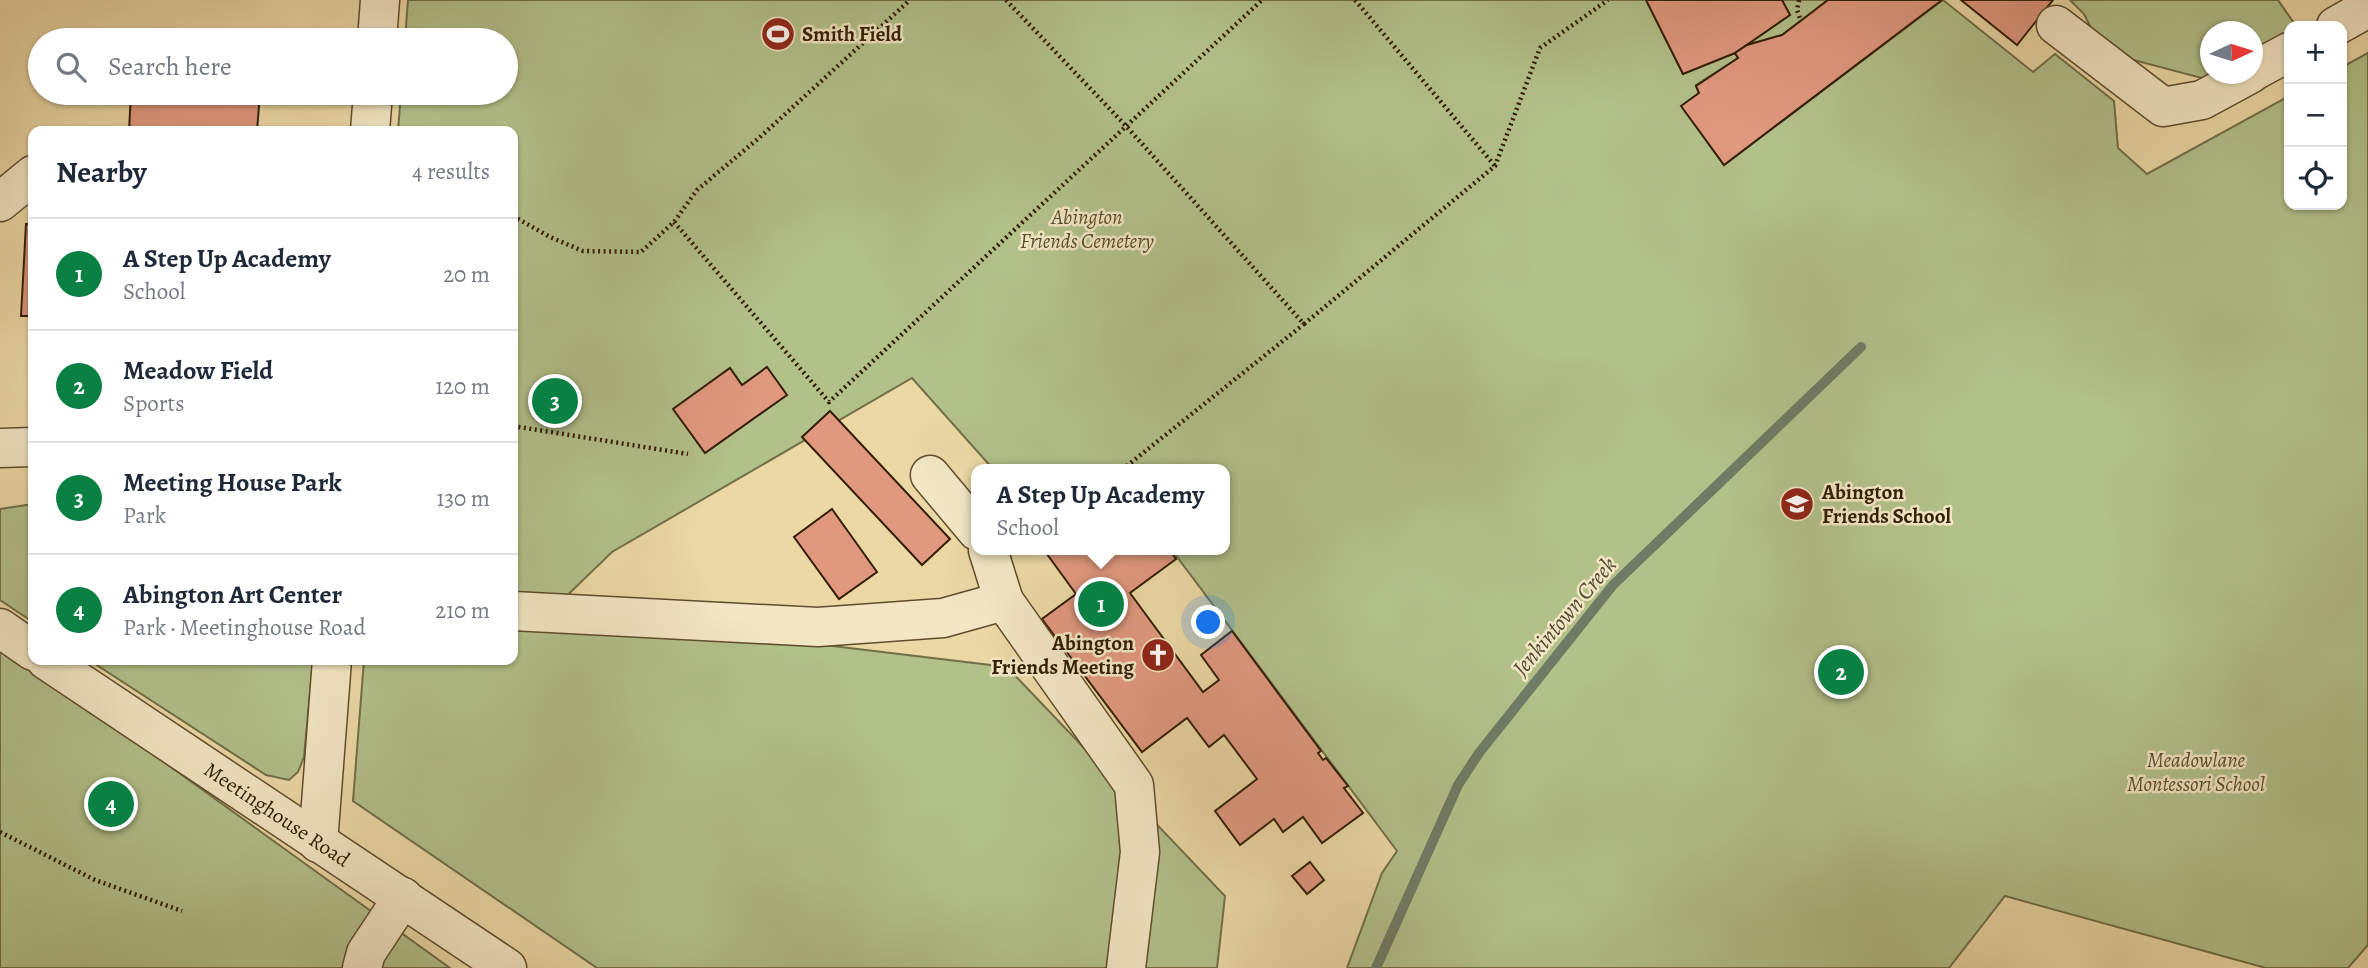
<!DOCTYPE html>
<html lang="en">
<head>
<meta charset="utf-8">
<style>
  body { margin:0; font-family:Alegreya,serif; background:#f2f2f3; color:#1f2937 }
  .controls { position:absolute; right:21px; top:21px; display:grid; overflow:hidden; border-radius:14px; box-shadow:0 2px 5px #0004 }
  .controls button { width:63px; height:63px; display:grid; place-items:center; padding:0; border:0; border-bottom:2px solid #e0e1e3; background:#fff; color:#1f2937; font:35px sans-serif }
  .compass { position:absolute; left:2200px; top:21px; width:63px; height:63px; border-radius:50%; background:#fff; box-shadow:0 2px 5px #0004; rotate:86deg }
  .you { position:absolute; left:1209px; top:623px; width:24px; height:24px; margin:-18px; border:5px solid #fff; border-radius:50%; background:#1a73e8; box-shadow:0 0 0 10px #1a73e833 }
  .badge { display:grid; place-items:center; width:46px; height:46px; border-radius:50%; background:#0b8043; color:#fff; font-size:23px; font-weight:700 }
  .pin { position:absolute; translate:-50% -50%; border:4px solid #fff; box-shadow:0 2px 7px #0006 }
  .popup { position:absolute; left:971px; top:464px; width:259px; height:91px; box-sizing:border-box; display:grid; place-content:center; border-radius:14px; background:#fff; filter:drop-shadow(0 2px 5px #0005); font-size:23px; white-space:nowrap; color:#747a83 }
  .popup b { font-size:26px; color:#1f2937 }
  .popup::after { content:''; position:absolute; left:50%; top:100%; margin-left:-14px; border:14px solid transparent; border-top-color:#fff }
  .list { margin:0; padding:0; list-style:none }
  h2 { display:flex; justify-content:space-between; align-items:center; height:91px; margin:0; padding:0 28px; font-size:30px }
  h2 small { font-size:23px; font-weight:400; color:#747a83 }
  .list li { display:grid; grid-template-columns:46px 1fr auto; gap:21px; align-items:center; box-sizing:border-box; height:112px; padding:0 28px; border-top:2px solid #e0e1e3 }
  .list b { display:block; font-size:26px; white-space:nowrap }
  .list p { margin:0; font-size:23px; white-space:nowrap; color:#747a83 }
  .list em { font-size:23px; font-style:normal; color:#747a83 }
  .icon { flex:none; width:38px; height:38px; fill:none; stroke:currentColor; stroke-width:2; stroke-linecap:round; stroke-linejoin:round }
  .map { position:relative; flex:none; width:2368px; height:968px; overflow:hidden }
  .search { position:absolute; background:#fff; box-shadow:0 2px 5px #0004; left:28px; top:28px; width:490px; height:77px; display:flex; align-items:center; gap:18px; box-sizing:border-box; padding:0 24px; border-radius:38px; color:#747a83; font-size:26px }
  .panel { position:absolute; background:#fff; box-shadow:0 2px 5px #0004; left:28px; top:126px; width:490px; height:539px; border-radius:14px }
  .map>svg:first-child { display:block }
  .green { fill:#b2c08a; stroke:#726f47; stroke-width:2 }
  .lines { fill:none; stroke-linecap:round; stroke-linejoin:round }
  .stream { stroke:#6f7c65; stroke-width:10 }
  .building { fill:#e0987f; stroke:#321e04; stroke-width:2 }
  .minor-casing { stroke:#604c2c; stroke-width:41 }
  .path { stroke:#321e04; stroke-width:4.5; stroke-dasharray:2 3.5; stroke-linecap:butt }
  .minor { stroke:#f2e6c4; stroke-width:38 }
  .labels { text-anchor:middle; stroke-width:5; stroke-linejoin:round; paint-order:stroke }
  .poi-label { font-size:21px; font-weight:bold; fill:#321e04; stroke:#f2e6c4; text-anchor:start }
  .park-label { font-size:21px; font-style:italic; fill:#584f2c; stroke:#f2e6c4 }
  .street-label { font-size:21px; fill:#321e04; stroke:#f2e6c4 }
  .water-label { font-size:23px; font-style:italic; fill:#514d35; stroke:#f2e6c4 }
</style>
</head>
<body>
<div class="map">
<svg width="2368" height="968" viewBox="0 0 2368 968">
  <rect width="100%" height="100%" fill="#ebd8a5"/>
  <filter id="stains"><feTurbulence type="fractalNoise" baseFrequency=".00286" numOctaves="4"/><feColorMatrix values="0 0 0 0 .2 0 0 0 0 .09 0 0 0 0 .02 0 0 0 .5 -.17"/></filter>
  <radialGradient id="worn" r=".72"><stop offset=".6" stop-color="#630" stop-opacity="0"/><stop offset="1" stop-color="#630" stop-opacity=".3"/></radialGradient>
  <g class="green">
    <path d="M 408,0 L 1646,0 L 1683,74 L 1735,53 L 1738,58 L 1696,85 L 1699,93 L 1682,106 L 1724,165 L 1943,0 L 2033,72 L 2055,54 L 2114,101 L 2118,148 L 2147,174 L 2289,96 L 2289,205 L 2342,205 L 2342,67 L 2368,53 L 2368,945 L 2348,968 L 2266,968 L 2005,896 L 1949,968 L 1347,968 L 1382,873 L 1397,851 L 1172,550 L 1225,550 L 1225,469 L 993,469 L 912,378 L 612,552 L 550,612 L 1007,667 L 1225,896 L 1217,968 L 597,968 L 353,801 L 364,660 L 513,660 L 513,131 L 398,131 L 401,93 L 506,93 L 506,40 L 405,40 Z"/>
    <path d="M 1782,0 L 1828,0 L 1782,35 L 1747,45 L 1790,15 Z"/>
    <path d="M 2070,0 L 2278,0 L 2296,26 L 2289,26 L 2289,34 L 2253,56 L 2252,32 L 2210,32 L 2210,74 L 2225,74 L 2213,81 L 2103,52 L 2084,14 Z"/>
    <path d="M 33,504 L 33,622 L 0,600 L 0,509 Z"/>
    <path d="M 0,650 L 82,703 L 450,968 L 0,968 Z"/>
    <path d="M 89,660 L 313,660 L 304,757 L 298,772 L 289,780 L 266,775 Z"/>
  </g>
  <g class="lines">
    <path class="stream" d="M 1376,968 L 1458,785 L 1479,753 L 1613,585 L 1861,347"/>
  </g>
  <g class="building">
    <path d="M 1646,0 L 1782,0 L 1790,15 L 1735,53 L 1683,74 Z"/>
    <path d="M 1828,0 L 1942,0 L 1724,165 L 1681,106 L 1699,93 L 1696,86 L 1738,58 L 1735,53 L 1747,45 L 1782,35 Z"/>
    <path d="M 1961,0 L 2053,0 L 2017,45 Z"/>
    <path d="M 131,93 L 260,93 L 257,131 L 129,131 Z"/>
    <path d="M 26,224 L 33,224 L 33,316 L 21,316 Z"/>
    <path d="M 767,367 L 787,395 L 705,453 L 673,409 L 730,368 L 742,385 Z"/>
    <path d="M 830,411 L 950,539 L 922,565 L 802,437 Z"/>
    <path d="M 832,509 L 877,572 L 839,599 L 794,537 Z"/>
    <path d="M 1044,550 L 1170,550 L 1176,559 L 1130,593 L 1203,692 L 1219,680 L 1201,655 L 1232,631 L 1321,751 L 1318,753 L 1323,760 L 1326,758 L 1348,786 L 1344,788 L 1363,813 L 1322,843 L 1303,817 L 1283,832 L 1274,819 L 1240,845 L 1215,811 L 1257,779 L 1224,735 L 1209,747 L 1187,718 L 1142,752 L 1042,619 L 1076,594 Z"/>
    <path d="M 1310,862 L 1324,880 L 1307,894 L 1292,876 Z"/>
  </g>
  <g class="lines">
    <g class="minor-casing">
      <g id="minor">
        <path d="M 2056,25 L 2163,107 L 2202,100 L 2250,74"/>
        <path d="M 2336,26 L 2368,8"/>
        <path d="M 377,40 L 380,0"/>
        <path d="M 2252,72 L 2289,52"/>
        <path d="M 370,131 L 373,93"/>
        <path d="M 0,202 L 33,175"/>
        <path d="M 0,448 L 33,447"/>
        <path d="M 930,475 L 977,531"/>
        <path d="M 988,550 L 1004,601"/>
        <path d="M 513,611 L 818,627 L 943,618 L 1004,601 L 1134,785 L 1140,852 L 1126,968"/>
        <path d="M 0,628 L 33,651"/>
        <path id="s1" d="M 46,660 L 507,968"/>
        <path d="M 318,843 L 332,660"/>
        <path d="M 362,968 L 366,953 L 403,897"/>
      </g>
    </g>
    <g class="path">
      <path d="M 1006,0 L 1126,126 L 1304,324 L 1123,469"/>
      <path d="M 1355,0 L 1495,166"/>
      <path d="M 1799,0 L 1797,10 L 1801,21"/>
      <path d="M 513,216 L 550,237 L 583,251 L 641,252 L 674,222 L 697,190 L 759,138 L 910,0"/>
      <path d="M 674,222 L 829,402 L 1262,0"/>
      <path d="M 1304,324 L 1495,166 L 1540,48 L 1608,0"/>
      <path d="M 513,426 L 688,454"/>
      <path d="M 0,832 L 95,880 L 182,911"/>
    </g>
    <use href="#minor" class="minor"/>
  </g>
  <defs>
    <g id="stadium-disc" transform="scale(1.75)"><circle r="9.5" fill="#8f2418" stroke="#f2e6c4"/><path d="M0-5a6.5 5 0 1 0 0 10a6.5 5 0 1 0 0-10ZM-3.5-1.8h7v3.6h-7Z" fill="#fff"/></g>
    <g id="school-disc" transform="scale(1.75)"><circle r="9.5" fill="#8f2418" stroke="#f2e6c4"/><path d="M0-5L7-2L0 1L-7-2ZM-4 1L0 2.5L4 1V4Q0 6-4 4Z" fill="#fff"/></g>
    <g id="church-disc" transform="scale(1.75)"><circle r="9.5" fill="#8f2418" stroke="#f2e6c4"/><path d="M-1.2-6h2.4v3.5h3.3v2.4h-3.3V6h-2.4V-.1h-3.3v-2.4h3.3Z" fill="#fff"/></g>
  </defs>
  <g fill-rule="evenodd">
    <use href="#stadium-disc" x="778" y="34"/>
    <use href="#school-disc" x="1797" y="504"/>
    <use href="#church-disc" x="1158" y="655"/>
  </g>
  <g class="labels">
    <g class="poi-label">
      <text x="802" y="41">Smith Field</text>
      <text x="1822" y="499">Abington<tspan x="1822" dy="24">Friends School</tspan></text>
      <text x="1134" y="650" text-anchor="end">Abington<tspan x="1134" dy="24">Friends Meeting</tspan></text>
    </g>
    <g class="park-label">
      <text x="1087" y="224">Abington<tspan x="1087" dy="24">Friends Cemetery</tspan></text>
      <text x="2196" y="767">Meadowlane<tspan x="2196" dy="24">Montessori School</tspan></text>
    </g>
    <g class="street-label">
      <text dy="7" stroke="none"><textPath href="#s1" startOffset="278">Meetinghouse Road</textPath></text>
    </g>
    <g class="water-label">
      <text transform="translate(1564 616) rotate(-50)" y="8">Jenkintown Creek</text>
    </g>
  </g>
  <rect width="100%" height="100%" filter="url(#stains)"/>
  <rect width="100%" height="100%" fill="url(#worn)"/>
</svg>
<div class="controls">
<button>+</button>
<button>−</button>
<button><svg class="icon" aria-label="locate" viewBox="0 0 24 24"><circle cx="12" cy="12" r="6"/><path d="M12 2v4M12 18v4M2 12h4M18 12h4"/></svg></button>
</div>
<svg class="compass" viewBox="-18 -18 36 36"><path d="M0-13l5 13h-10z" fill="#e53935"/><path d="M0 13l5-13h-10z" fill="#747a83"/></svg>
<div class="you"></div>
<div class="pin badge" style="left:1101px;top:604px">1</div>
<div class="popup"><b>A Step Up Academy</b>School</div>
<div class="pin badge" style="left:1841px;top:672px">2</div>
<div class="pin badge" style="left:555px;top:401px">3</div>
<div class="pin badge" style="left:111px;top:804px">4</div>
<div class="search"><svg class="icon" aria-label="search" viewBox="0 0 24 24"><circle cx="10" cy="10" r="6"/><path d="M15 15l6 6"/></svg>Search here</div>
<section class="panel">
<h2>Nearby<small>4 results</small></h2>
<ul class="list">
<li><span class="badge">1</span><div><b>A Step Up Academy</b><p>School</p></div><em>20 m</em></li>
<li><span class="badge">2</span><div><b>Meadow Field</b><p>Sports</p></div><em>120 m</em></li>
<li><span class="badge">3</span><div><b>Meeting House Park</b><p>Park</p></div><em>130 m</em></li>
<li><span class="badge">4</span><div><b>Abington Art Center</b><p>Park · Meetinghouse Road</p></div><em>210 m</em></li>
</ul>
</section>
</div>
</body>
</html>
